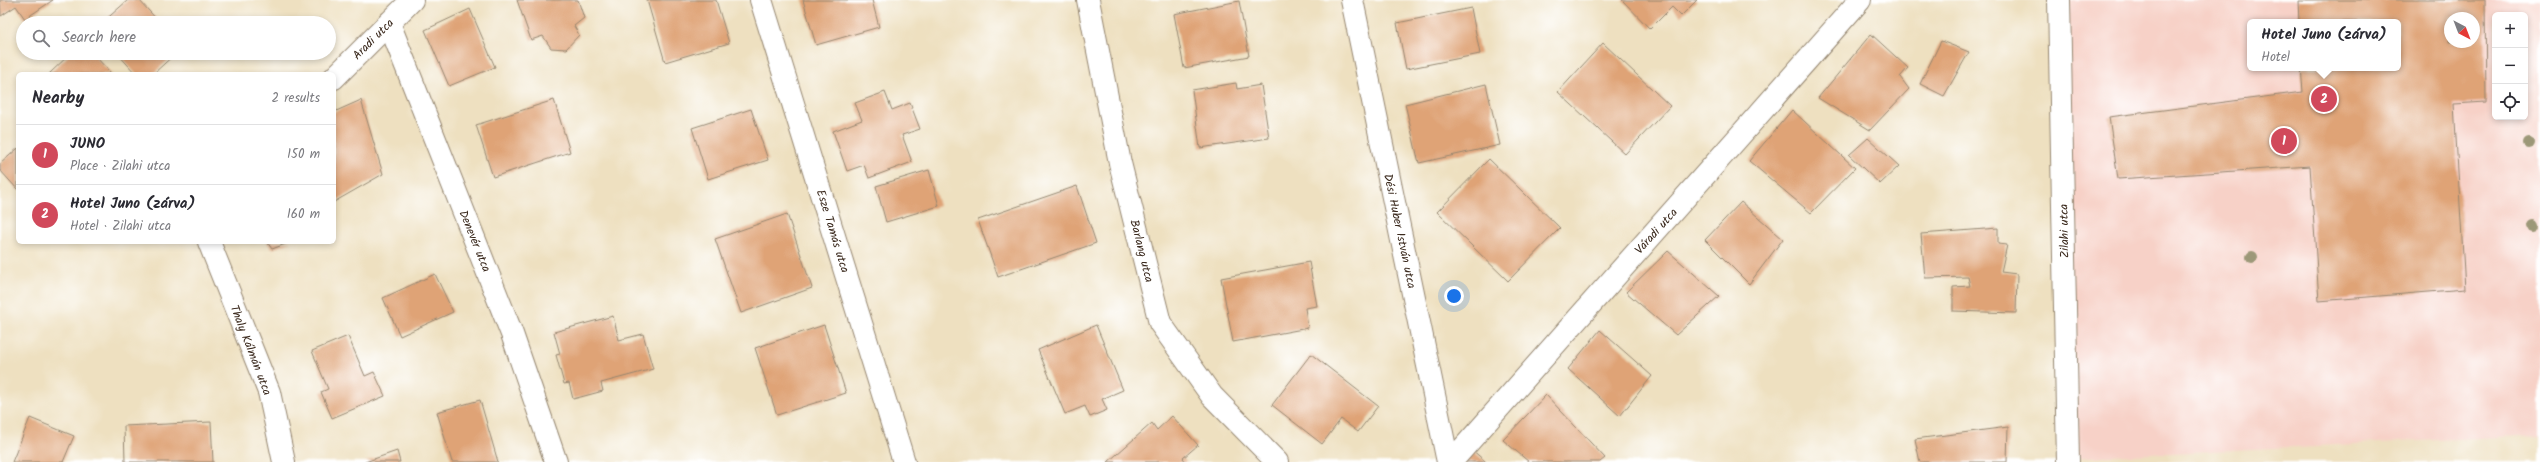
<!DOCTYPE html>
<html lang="en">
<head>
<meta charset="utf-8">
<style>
  body { margin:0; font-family:Kalam,sans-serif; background:#f2f2f3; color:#2b2b33 }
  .controls { position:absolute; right:12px; top:12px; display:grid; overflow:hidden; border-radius:6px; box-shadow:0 2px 6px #0003 }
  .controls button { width:36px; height:36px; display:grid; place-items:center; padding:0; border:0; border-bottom:1px solid #e1e1e2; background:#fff; color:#2b2b33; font:20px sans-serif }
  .compass { position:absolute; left:2444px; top:12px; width:36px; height:36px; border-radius:50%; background:#fff; box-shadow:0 2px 6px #0003; rotate:138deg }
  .you { position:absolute; left:1454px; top:296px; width:14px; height:14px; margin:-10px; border:3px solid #fff; border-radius:50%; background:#1a73e8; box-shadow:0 0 0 6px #1a73e833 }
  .badge { display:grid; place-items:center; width:26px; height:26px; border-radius:50%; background:#d1495b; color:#fff; font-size:13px; font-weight:700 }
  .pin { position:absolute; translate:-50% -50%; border:2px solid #fff; box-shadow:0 1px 4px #0006 }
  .popup { position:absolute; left:2247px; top:19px; width:154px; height:52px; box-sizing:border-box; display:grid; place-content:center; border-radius:6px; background:#fff; filter:drop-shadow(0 1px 3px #0005); font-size:13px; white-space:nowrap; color:#7c7c81 }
  .popup b { font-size:15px; color:#2b2b33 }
  .popup::after { content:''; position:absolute; left:50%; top:100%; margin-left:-8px; border:8px solid transparent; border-top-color:#fff }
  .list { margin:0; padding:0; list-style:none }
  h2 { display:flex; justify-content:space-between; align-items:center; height:52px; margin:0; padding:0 16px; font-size:17px }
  h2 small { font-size:13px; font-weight:400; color:#7c7c81 }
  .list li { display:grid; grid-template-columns:26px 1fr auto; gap:12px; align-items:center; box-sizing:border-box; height:60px; padding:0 16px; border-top:1px solid #e1e1e2 }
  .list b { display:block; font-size:15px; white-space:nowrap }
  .list p { margin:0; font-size:13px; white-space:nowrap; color:#7c7c81 }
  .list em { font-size:13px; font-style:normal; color:#7c7c81 }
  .icon { flex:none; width:22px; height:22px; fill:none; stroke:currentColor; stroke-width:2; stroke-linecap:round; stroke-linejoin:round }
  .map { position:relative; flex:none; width:2540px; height:462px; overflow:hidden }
  .search { position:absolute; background:#fff; box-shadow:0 2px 6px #0003; left:16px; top:16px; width:320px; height:44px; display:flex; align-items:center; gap:10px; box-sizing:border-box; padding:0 14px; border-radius:22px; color:#7c7c81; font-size:15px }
  .panel { position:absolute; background:#fff; box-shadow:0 2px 6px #0003; left:16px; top:72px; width:320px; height:172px; border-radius:6px }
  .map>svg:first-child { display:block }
  .built { fill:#f7d1c7; fill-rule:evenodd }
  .building { fill:#dfa376; fill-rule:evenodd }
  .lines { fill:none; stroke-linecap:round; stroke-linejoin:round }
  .minor-casing { stroke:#94856f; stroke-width:24 }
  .minor { stroke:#fff; stroke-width:22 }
  .tree { fill:#9c9878 }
  .labels { text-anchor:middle; stroke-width:3; stroke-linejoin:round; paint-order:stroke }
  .street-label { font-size:12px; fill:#3b2a1e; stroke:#fff }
</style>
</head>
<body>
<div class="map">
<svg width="2540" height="462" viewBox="0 0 2540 462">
  <rect width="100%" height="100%" fill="#fff"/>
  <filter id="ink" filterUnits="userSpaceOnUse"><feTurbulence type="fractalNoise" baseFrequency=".025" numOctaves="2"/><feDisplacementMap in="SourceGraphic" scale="8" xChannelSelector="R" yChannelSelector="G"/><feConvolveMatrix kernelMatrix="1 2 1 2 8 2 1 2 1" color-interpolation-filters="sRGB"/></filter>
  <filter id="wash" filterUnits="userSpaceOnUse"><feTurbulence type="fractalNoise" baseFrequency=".012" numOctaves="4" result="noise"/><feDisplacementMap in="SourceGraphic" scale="16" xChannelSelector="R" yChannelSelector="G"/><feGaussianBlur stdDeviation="0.9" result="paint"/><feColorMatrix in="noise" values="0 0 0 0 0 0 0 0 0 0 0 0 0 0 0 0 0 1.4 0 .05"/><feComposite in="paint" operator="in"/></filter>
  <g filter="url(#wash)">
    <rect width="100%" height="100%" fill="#eee0c0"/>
    <path class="built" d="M 2059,0 L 2540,0 L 2540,435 L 2069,458 ZM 2495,15 L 2525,15 L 2525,117 L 2495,117 ZM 2450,18 L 2474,18 L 2474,42 L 2450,42 ZM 2250,22 L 2398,22 L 2398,68 L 2250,68 Z"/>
    <g id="blocks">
      <g class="building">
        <path d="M 0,0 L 53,0 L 25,19 L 16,6 L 1,16 Z"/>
        <path d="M 128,0 L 139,0 L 160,23 L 102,23 Z"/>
        <path d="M 517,0 L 578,0 L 584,18 L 574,26 L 579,35 L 566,49 L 551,48 L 543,36 L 531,40 Z"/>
        <path d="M 647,0 L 716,0 L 729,43 L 665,62 Z"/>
        <path d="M 803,0 L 872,0 L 879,27 L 816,45 Z"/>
        <path d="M 1622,0 L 1697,0 L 1681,16 L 1672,7 L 1650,29 Z"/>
        <path d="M 2298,0 L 2485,0 L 2486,102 L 2454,104 L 2465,289 L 2319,301 L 2310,166 L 2118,179 L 2109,117 L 2303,92 L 2301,68 L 2398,68 L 2398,22 L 2299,22 ZM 2450,18 L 2474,18 L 2474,42 L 2450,42 Z"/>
        <path d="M 1239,1 L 1249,56 L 1184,68 L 1174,14 Z"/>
        <path d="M 1471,8 L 1480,54 L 1406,69 L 1397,23 Z"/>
        <path d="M 470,9 L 495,67 L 449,86 L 425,30 Z"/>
        <path d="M 1871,34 L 1908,68 L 1900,77 L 1909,89 L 1870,130 L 1818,98 Z"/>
        <path d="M 1941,41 L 1969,52 L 1944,96 L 1920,84 Z"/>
        <path d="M 1603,43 L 1670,106 L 1625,154 L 1558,92 Z"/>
        <path d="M 71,53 L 92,53 L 112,74 L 49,74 Z"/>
        <path d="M 117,53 L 176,53 L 153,74 L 136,74 Z"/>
        <path d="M 1236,83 L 1237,89 L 1261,85 L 1269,138 L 1200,148 L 1192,90 Z"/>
        <path d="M 1486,84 L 1500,145 L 1419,163 L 1405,104 Z"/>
        <path d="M 885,92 L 892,110 L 910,103 L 920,129 L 902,135 L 912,162 L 869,178 L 864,165 L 847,171 L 833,131 L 862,120 L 855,103 Z"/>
        <path d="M 361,100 L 383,174 L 334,202 L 334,112 Z"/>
        <path d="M 554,100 L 570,152 L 493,177 L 476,125 Z"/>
        <path d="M 751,109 L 768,160 L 708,179 L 692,128 Z"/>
        <path d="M 1792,110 L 1855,168 L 1811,213 L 1749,161 Z"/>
        <path d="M 1868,138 L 1899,166 L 1880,184 L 1849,155 Z"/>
        <path d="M 18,148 L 18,190 L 0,170 L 0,164 Z"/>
        <path d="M 1489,159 L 1560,228 L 1508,281 L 1437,212 Z"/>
        <path d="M 929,170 L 939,206 L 886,222 L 876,186 Z"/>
        <path d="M 1077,186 L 1096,243 L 998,277 L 978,220 Z"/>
        <path d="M 1741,202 L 1783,239 L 1749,284 L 1705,240 Z"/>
        <path d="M 787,214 L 812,288 L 741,313 L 715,239 Z"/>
        <path d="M 1998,228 L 1998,244 L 2007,245 L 2001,272 L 2017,274 L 2016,313 L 1953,311 L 1953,287 L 1970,286 L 1968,277 L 1925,278 L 1921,234 Z"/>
        <path d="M 267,242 L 291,242 L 272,249 Z"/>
        <path d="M 1668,251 L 1719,296 L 1676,335 L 1626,292 Z"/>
        <path d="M 1309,262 L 1317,306 L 1305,308 L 1308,328 L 1233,342 L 1221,278 Z"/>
        <path d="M 435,274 L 453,312 L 400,336 L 383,298 Z"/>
        <path d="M 613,316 L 619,340 L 643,334 L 653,369 L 601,383 L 603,391 L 573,399 L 569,383 L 564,384 L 556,355 L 560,354 L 554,332 Z"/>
        <path d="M 824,325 L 846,393 L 777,415 L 755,348 Z"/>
        <path d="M 1096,325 L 1123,390 L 1102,399 L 1107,410 L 1090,417 L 1085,406 L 1065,414 L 1038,350 Z"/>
        <path d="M 1600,330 L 1652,376 L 1620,416 L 1568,369 Z"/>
        <path d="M 348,336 L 365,376 L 374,372 L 385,396 L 332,418 L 321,392 L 328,389 L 312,351 Z"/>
        <path d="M 1311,354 L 1378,406 L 1358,432 L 1341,419 L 1322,444 L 1272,405 Z"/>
        <path d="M 1546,395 L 1605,458 L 1600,462 L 1529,462 L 1503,440 Z"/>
        <path d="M 480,400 L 498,462 L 452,462 L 437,412 Z"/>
        <path d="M 1172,416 L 1198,445 L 1183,458 L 1186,462 L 1108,462 L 1152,423 L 1157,430 Z"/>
        <path d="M 30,418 L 74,436 L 63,462 L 12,462 Z"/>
        <path d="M 211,422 L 213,462 L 125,462 L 124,426 Z"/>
        <path d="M 2008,427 L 2007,462 L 1920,462 L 1915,439 Z"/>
        <path d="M 1471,449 L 1486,462 L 1461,462 Z"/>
        <path d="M 397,451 L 400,462 L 365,462 Z"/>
      </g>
    </g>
  </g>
  <g filter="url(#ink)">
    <use href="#blocks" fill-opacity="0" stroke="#94856f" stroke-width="1"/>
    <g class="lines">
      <g class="minor-casing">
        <g id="minor">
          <path d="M 761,0 L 904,462"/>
          <path d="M 1088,0 L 1120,163 L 1160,323 L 1212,396 L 1277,462"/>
          <path d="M 1352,0 L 1448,462"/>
          <path d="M 2059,0 L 2068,462"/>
          <path d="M 389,23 L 512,334 L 556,462"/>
          <path d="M 334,78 L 412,0"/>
          <path d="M 209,242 L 269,392 L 284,462"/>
          <path d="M 1451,462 L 1860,0"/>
        </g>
      </g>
      <use href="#minor" class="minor"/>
    </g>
    <g class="tree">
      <circle cx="2529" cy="143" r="6"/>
      <circle cx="2533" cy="226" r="6"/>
      <circle cx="2252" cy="257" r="6"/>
    </g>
  </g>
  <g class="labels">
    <g class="street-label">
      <text transform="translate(373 39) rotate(-45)" y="4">Aradi utca</text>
      <text transform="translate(833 231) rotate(73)" y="4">Esze Tamás utca</text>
      <text transform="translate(1400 231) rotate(78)" y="4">Dési Huber István utca</text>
      <text transform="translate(1656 231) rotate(-48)" y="4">Váradi utca</text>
      <text transform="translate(2064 231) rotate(-91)" y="4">Zilahi utca</text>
      <text transform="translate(475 241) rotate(68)" y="4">Denevér utca</text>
      <text transform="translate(1142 251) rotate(76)" y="4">Barlang utca</text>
      <text transform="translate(251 350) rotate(69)" y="4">Thaly Kálmán utca</text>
    </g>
  </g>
</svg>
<div class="controls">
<button>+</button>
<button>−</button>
<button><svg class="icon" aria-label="locate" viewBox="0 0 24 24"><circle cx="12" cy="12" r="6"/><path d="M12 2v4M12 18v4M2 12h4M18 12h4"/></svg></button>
</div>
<svg class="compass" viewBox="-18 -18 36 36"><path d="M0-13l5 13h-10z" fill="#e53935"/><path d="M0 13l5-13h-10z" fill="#7c7c81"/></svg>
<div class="you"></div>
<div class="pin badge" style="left:2284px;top:141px">1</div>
<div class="pin badge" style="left:2324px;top:99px">2</div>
<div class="popup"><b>Hotel Juno (zárva)</b>Hotel</div>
<div class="search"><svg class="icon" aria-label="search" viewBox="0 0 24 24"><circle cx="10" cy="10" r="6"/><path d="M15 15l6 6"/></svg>Search here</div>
<section class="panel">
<h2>Nearby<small>2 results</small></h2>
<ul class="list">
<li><span class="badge">1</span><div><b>JUNO</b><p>Place · Zilahi utca</p></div><em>150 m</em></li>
<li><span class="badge">2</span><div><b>Hotel Juno (zárva)</b><p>Hotel · Zilahi utca</p></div><em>160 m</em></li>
</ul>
</section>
</div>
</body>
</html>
